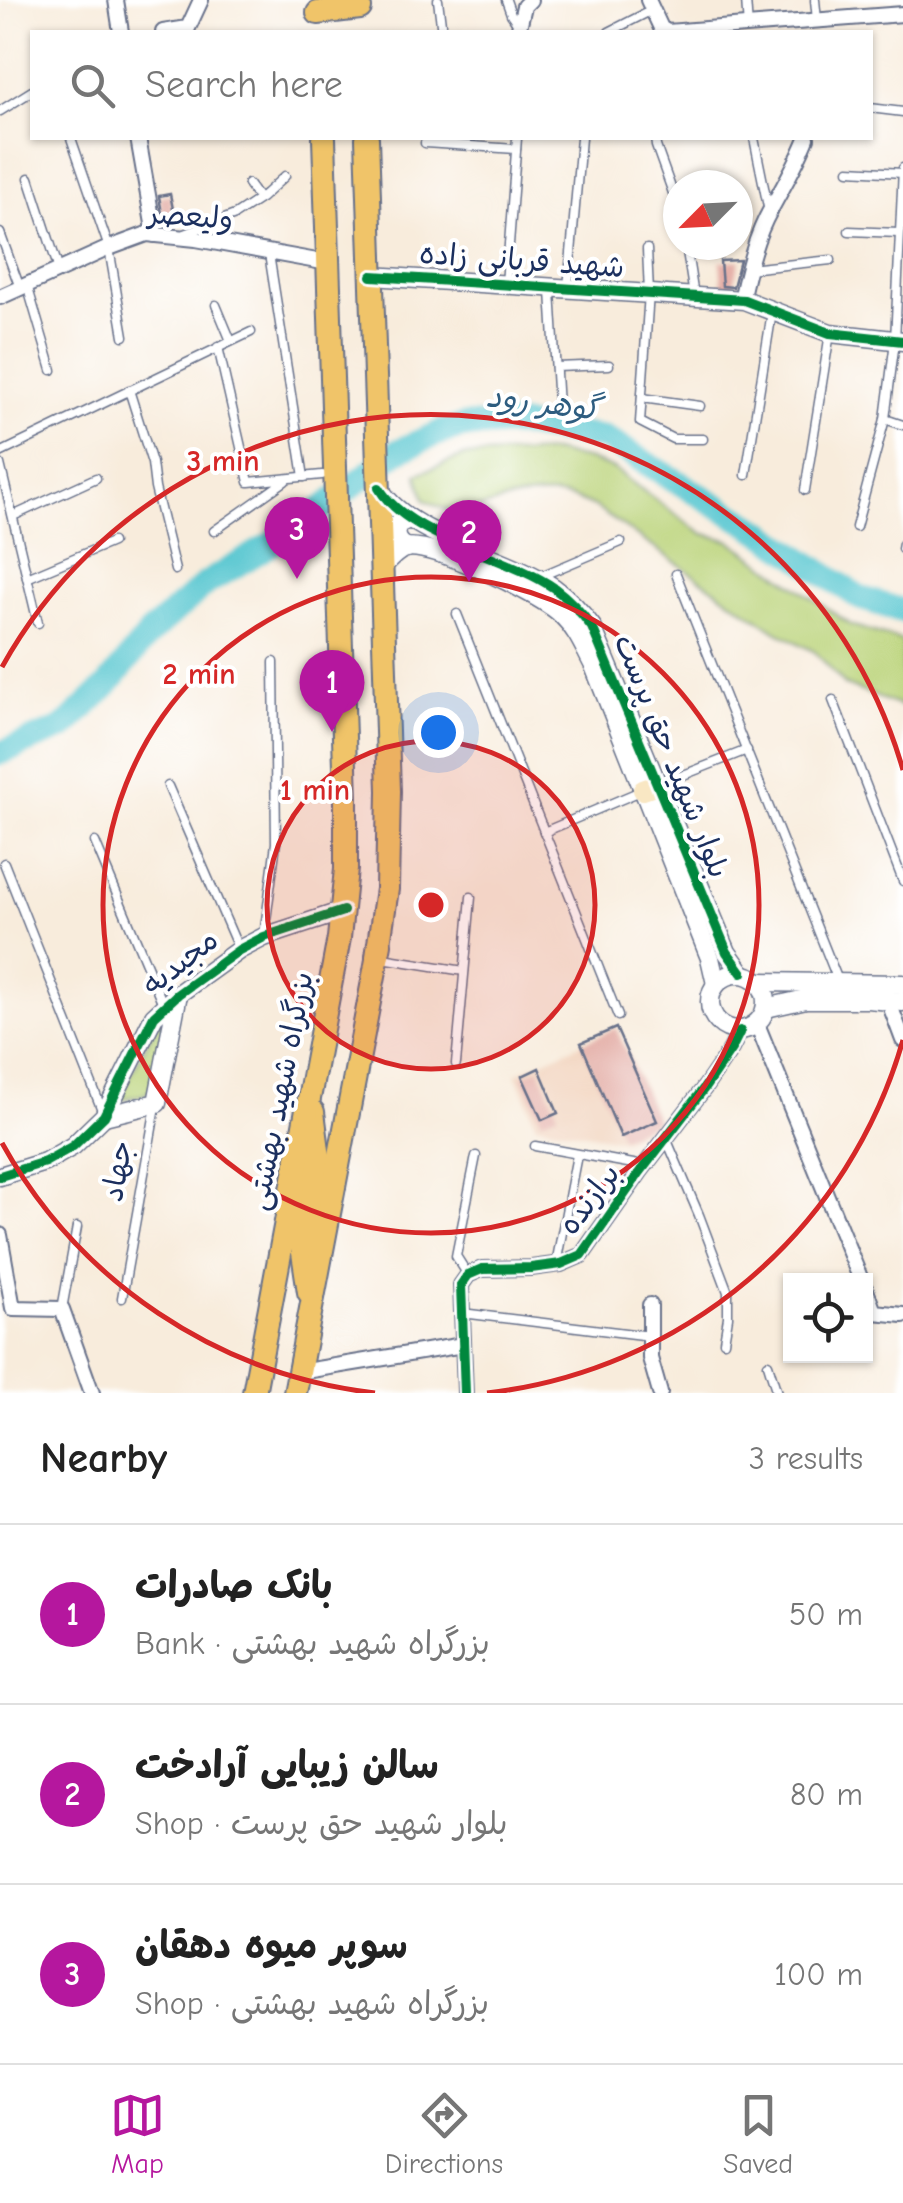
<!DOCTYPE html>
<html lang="en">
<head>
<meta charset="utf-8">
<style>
  body { margin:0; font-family:"Comic Neue","Playpen Sans Arabic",sans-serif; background:#f2f2f2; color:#222 }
  .controls { position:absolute; right:30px; bottom:30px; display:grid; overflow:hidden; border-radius:0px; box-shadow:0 2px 8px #0004 }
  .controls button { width:90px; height:90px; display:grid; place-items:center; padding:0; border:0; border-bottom:2px solid #e0e0e0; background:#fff; color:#222; font:50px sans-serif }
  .compass { position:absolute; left:663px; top:170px; width:90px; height:90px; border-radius:50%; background:#fff; box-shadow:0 2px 8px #0004; rotate:246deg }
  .you { position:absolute; left:438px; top:732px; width:35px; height:35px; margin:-25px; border:8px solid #fff; border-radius:50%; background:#1a73e8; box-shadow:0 0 0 15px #1a73e833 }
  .badge { display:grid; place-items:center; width:65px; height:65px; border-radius:50%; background:#b5179e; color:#fff; font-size:32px; font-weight:700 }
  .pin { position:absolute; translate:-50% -82px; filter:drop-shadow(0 2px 5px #0008) }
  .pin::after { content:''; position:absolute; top:52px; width:35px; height:30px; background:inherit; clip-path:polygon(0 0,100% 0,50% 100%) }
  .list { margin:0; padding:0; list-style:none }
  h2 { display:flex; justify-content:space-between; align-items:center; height:130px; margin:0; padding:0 40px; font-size:42px }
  h2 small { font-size:32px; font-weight:400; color:#767676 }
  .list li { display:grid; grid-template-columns:65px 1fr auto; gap:30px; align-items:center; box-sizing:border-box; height:180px; padding:0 40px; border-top:2px solid #e0e0e0 }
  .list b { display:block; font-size:38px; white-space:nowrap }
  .list p { margin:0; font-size:32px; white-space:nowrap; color:#767676 }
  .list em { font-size:32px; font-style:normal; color:#767676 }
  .icon { flex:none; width:55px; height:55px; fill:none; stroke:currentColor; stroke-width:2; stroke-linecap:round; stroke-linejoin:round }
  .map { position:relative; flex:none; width:903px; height:1393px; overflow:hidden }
  .search { position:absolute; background:#fff; box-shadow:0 2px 8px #0004; left:30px; right:30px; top:30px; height:110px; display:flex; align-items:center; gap:25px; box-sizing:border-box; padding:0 35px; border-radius:0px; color:#767676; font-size:38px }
  .sheet { height:670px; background:#fff }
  nav { display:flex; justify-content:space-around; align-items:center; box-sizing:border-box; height:140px; border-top:2px solid #e0e0e0; background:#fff; font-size:28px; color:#767676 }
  nav a { display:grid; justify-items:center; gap:5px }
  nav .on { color:#b5179e }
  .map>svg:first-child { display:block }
  .built { fill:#f2d4be }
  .green { fill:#bad378; stroke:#6a816b; stroke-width:2.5 }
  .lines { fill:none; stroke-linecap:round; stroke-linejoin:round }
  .river { stroke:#5bc8d1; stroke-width:25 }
  .building { fill:#e4afa7 }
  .service-casing { stroke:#68718a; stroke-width:11 }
  .minor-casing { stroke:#68718a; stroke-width:18 }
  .tertiary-casing { stroke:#68718a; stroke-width:21 }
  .secondary-casing { stroke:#68718a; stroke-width:24 }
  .trunk-casing { stroke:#68718a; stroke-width:26 }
  .service { stroke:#fff; stroke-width:8 }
  .minor { stroke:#fff; stroke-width:14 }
  .tertiary { stroke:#fff; stroke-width:18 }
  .secondary { stroke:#f9e7c3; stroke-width:20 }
  .trunk { stroke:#f0c469; stroke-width:22 }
  .cycleway-casing { stroke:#fff; stroke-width:16 }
  .cycleway { stroke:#00873e; stroke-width:10 }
  .ring { fill:none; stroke:#d62828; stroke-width:5 }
  .labels { text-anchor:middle; stroke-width:8; stroke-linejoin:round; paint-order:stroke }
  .street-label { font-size:30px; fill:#1b2f5e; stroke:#fff }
  .water-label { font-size:32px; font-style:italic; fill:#2e5d80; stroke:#fff }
  .centre { fill:#d62828; stroke:#fff; stroke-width:5 }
  .ring-label { font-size:30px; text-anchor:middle; font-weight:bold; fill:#d62828; stroke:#fff; stroke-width:8; stroke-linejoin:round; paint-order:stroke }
</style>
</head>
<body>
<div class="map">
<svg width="903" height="1393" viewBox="0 0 903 1393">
  <rect width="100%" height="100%" fill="#fff"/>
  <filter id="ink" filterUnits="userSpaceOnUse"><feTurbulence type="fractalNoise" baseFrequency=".01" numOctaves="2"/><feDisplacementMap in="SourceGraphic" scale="20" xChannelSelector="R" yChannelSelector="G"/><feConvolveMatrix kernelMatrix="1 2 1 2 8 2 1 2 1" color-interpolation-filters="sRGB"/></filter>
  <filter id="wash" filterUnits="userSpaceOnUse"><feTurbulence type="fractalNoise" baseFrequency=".0048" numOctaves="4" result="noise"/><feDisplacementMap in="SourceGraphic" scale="40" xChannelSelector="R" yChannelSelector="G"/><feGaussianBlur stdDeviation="2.25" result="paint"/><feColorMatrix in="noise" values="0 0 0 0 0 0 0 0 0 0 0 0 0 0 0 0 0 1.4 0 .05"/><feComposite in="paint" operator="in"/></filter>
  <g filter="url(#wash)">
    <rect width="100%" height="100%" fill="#f8ecdc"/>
    <path class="built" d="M 616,1028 L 657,1121 L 623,1140 L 536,1124 L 516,1073 Z"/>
    <g class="green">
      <path d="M 552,452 L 590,460 L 614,469 L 701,533 L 731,541 L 851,625 L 903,641 L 903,707 L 845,685 L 815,652 L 776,631 L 596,508 C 587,504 577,499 567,497 C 530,491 492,504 458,515 L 425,500 L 417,474 L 464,456 Z"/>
      <path d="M 160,1017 L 167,1021 L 154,1086 L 147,1094 L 117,1101 Z"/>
    </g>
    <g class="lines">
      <path class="river" d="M 0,753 L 63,728 L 107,686 L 149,634 L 207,583 L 270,545 L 314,515 L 398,451 L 441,432 L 465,426 L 517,425 L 604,438 L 762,532 L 860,598 L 903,611"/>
    </g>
    <g id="blocks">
      <g class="building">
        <path d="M 170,194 L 176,224 L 169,226 L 164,225 L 159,196 Z"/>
        <path d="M 740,260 L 733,287 L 722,286 L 720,261 Z"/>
        <path d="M 616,1028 L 657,1121 L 621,1137 L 581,1043 Z"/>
        <path d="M 539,1068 L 558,1113 L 542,1120 L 522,1076 Z"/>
      </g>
    </g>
  </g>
  <g filter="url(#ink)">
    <use href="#blocks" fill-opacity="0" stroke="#68718a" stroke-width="2.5"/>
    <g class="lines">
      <g class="service-casing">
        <g id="service">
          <path d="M 438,0 L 442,32"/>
          <path d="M 506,0 L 511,14 L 520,27"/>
          <path d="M 746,0 L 748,28"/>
          <path d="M 815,0 L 817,20"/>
          <path d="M 609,32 L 652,10"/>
          <path d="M 870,108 L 903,112"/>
          <path d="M 0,111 L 32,91"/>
          <path d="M 71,138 L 109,248 L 124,336"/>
          <path d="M 655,138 L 656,146 L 678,207"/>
          <path d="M 754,138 L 768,207"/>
          <path d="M 425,143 L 516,149"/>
          <path d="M 849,170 L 903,173"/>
          <path d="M 29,178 L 59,270"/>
          <path d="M 248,184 L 259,199"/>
          <path d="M 849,231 L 899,233"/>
          <path d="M 0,233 L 20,288"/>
          <path d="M 185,234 L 235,215 L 261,198 L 285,176"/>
          <path d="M 686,245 L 694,296"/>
          <path d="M 647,249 L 649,293 L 640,422 L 673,439 L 703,439"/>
          <path d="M 269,254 L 304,477"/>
          <path d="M 748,269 L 831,260"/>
          <path d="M 506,284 L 517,138"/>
          <path d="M 27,285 L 52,370"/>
          <path d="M 568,288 L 581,138"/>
          <path d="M 551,291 L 558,406"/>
          <path d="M 216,305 L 231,341"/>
          <path d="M 218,347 L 249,482 L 322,475"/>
          <path d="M 556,367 L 609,365"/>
          <path d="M 129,390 L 152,463 L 155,488 L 175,570"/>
          <path d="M 642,398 L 700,406"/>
          <path d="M 885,419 L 903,425"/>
          <path d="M 0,453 L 251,332"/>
          <path d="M 0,464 L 38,623"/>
          <path d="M 746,475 L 772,312"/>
          <path d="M 805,490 L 830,333"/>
          <path d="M 13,516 L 96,478"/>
          <path d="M 856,527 L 885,419 L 895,341 L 903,168"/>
          <path d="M 214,531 L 285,481"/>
          <path d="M 902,549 L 903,544"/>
          <path d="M 676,574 L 839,983"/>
          <path d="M 541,576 L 621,542"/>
          <path d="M 27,578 L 112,542"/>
          <path d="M 457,614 L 618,1016"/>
          <path d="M 833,700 L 903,881"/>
          <path d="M 658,785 L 747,750"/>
          <path d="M 168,786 L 239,950"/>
          <path d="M 544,832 L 643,790"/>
          <path d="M 95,842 L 163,1004"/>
          <path d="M 4,863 L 102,1110"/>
          <path d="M 264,936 L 276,843 L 274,662"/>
          <path d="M 382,958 L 464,971"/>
          <path d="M 456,1064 L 471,897"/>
          <path d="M 666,1138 L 699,1215 L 728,1292 L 728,1317 L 724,1341"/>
          <path d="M 535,1146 L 644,1166"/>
          <path d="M 556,1264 L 577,1155"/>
          <path d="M 468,1275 L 456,1256 L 476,1156"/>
          <path d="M 122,1298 L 156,1106"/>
          <path d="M 62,1309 L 77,1227"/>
          <path d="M 462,1313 L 650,1336"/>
          <path d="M 768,1364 L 777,1393"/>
        </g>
      </g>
      <g class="minor-casing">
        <g id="minor">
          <path d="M 116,0 L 121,32"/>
          <path d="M 648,0 L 661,28 L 667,32 L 903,14"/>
          <path d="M 163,32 L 188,28 L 201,0"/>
          <path d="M 518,32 L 524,6 L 530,0"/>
          <path d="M 138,138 L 155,235"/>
          <path d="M 0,297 L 109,248 L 147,234 L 196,239 L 328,263"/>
          <path d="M 741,300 C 748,269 755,237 771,209 C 784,185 797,163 807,138"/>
          <path d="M 888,1000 L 903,1040"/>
          <path d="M 757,1024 L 861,1280"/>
          <path d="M 0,1235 L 13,1308 L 62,1309 L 92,1393"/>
          <path d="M 866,1290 L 874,1312 L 903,1315"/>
          <path d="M 650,1305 L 650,1358 L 660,1393"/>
          <path d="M 299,1372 L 463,1345"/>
          <path d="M 465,1393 L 461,1285 L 468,1275 L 482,1269 L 531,1268 L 561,1264 L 582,1255 L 640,1172 L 705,1087 L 731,1049 L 740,1031"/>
        </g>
      </g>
      <g class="tertiary-casing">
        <g id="tertiary">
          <path d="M 372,276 L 744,300 L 830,333 L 903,341"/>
          <path d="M 379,488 C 407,537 506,555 554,588 C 569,599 581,612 592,627 L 727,952 L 742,973"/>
          <path d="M 407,548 C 396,543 393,535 398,524 L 409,519"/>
          <path d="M 381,568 C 388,561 396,551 405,548 C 431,541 541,594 561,614 C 577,629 584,647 594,666 L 710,958 L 716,984"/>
          <circle cx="738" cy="1002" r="28"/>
          <path d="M 759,982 L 903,984"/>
          <path d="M 766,1008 L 806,999 L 867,999 L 903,1002"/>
          <path d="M 104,1116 L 157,1103 L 178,994"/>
          <path d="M 0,1176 L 45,1162 L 73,1146 L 104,1116 L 154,1016 L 178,994 L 239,950 L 264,937 L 343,911"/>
        </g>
      </g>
      <g class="secondary-casing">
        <path id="secondary" d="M 643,790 L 657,785"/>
      </g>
      <g class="trunk-casing">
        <g id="trunk">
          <path d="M 318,13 L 360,8"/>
          <path d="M 367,138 L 389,791 L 387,889 L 377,957"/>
          <path d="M 309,1292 L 302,1246 L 319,1158 L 313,1112"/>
          <path d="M 254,1393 L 339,938 L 346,869 L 346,797 L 324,138"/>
          <path d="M 295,1393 L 380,944"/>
        </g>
      </g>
      <use href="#service" class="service"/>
      <use href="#minor" class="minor"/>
      <use href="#tertiary" class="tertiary"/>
      <use href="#secondary" class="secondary"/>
      <use href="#trunk" class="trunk"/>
      <g class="cycleway-casing">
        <g id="cycleway">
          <path d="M 372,276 L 744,300 L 830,333 L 903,341"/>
          <path d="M 379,488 C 407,537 506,555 554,588 C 569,599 581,612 592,627 L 727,952 L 742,973"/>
          <path d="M 0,1176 L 45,1162 L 73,1146 L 104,1116 L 154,1016 L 178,994 L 239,950 L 264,937 L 343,911"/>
          <path d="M 465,1393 L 461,1285 L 468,1275 L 482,1269 L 531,1268 L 561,1264 L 582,1255 L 640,1172 L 705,1087 L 731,1049 L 740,1031"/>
        </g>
      </g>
      <use href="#cycleway" class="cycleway"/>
    </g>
  </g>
  <circle cx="431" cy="905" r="164" fill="#d62828" fill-opacity=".12"/>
  <g class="ring">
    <circle cx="431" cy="905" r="164"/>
    <circle cx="431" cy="905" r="328"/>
    <path d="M903 1040A491 491 0 0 1 487 1393M375 1393A491 491 0 0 1 2 1143M2 667A491 491 0 0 1 903 770"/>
  </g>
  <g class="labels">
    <g class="street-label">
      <text transform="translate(191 216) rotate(4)" y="10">ولیعصر</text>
      <text transform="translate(522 260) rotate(4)" y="10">شهید قربانی زاده</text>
      <text transform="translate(672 756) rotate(68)" y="10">بلوار شهید حق پرست</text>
      <text transform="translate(180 962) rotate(-38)" y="10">مجیدیه</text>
      <text transform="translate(280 1091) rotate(-79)" y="10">بزرگراه شهید بهشتی</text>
      <text transform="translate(117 1171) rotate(-80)" y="10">جهاد</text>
      <text transform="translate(589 1199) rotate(-53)" y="10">برازنده</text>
    </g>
    <g class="water-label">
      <text transform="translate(543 402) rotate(7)" y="11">گوهر رود</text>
    </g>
  </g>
  <circle cx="431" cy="905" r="15" class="centre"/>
  <g class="ring-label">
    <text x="223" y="471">3 min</text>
    <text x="199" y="684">2 min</text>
    <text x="315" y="800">1 min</text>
  </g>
</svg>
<div class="controls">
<button><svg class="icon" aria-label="locate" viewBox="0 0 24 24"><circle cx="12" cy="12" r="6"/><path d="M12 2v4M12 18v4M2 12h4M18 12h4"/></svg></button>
</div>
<svg class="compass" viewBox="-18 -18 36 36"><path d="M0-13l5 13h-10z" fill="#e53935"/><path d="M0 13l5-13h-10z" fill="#767676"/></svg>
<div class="you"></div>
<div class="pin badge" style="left:332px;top:732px">1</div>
<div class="pin badge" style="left:469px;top:582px">2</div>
<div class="pin badge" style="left:297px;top:579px">3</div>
<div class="search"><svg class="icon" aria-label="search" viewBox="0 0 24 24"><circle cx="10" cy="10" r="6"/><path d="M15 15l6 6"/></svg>Search here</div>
</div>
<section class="sheet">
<h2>Nearby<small>3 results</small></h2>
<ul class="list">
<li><span class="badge">1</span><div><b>بانک صادرات</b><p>Bank · بزرگراه شهید بهشتی</p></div><em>50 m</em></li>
<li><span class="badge">2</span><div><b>سالن زیبایی آرادخت</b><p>Shop · بلوار شهید حق پرست</p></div><em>80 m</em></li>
<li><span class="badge">3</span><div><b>سوپر میوه دهقان</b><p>Shop · بزرگراه شهید بهشتی</p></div><em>100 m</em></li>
</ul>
</section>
<nav>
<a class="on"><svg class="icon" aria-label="map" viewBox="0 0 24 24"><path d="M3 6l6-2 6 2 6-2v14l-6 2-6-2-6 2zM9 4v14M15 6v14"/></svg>Map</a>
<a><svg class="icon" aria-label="directions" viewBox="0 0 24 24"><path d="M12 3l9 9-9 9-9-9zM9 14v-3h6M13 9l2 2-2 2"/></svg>Directions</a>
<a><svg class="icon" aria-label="saved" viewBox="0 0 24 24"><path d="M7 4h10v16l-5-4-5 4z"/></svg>Saved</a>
</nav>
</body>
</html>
